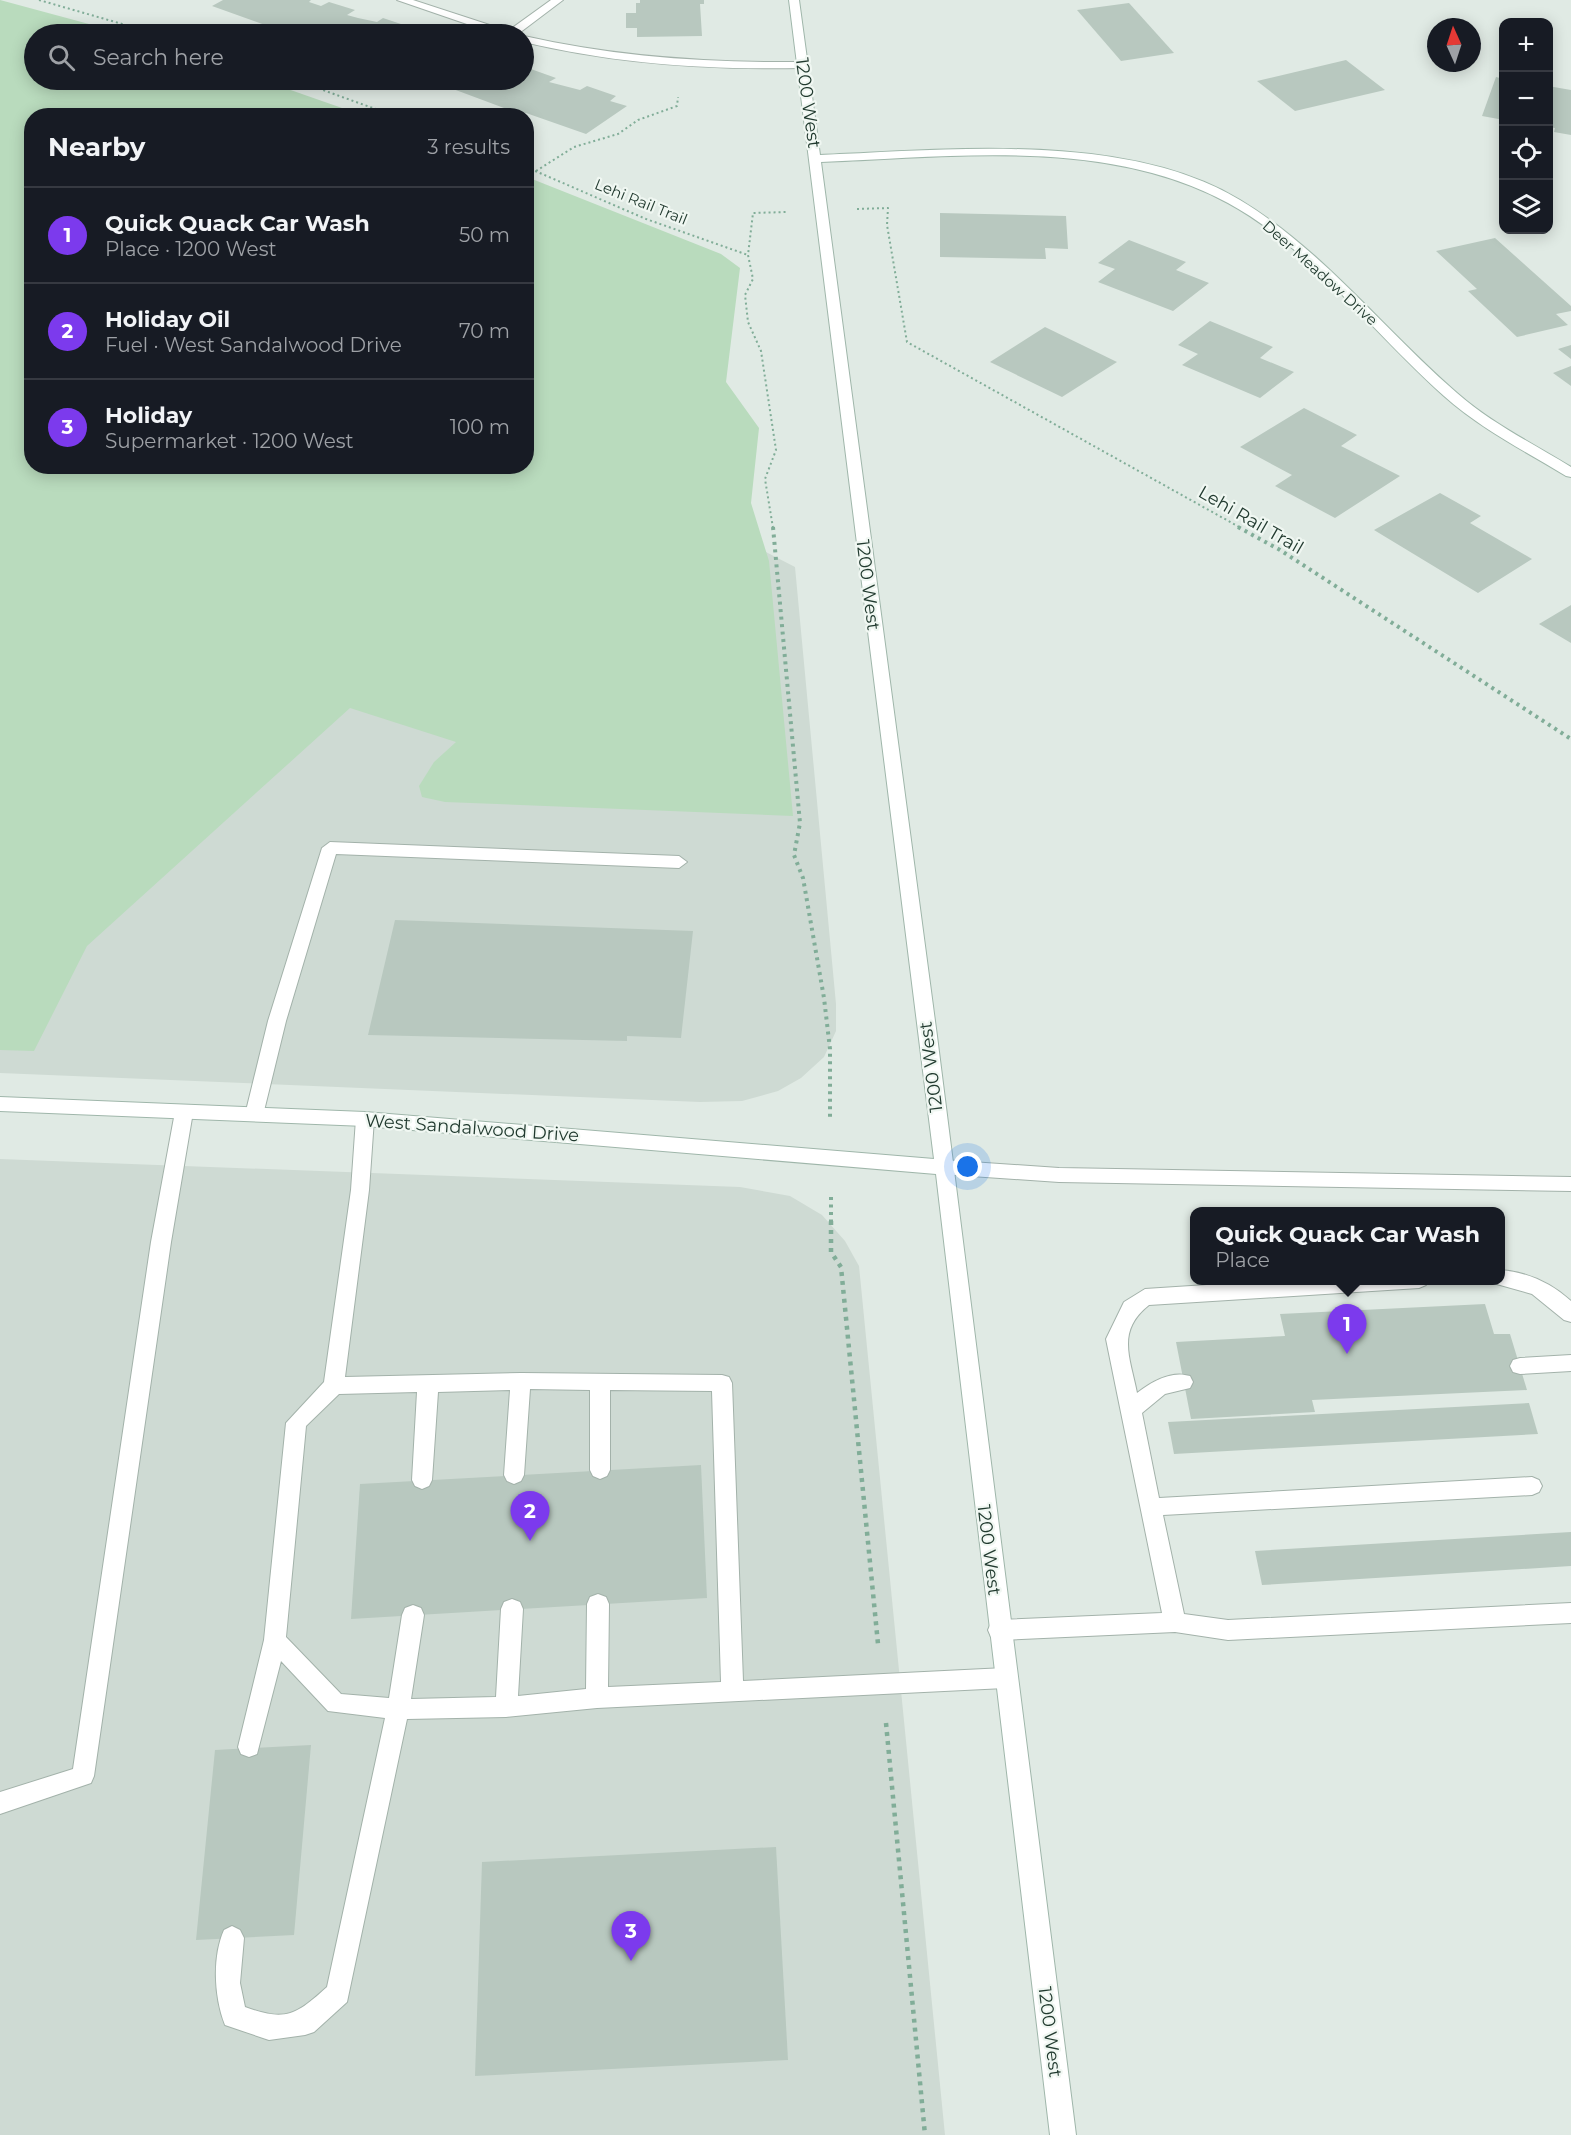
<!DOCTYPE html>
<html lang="en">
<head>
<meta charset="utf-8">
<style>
  body { margin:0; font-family:Montserrat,sans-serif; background:#242831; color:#f1f3f6 }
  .controls { position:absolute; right:18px; top:18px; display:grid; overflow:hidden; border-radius:12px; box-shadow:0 3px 15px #0003 }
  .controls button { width:54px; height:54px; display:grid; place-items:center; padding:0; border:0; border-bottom:2px solid #363941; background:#171b24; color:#f1f3f6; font:30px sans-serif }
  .compass { position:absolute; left:1427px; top:18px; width:54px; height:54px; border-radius:50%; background:#171b24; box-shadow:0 3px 15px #0003; rotate:357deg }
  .you { position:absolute; left:968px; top:1167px; width:21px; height:21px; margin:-15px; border:4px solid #fff; border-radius:50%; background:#1a73e8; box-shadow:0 0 0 9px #1a73e833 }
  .badge { display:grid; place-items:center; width:39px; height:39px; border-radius:50%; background:#7c3aed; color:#fff; font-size:20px; font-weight:700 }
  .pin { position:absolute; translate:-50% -50px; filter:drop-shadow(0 2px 3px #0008) }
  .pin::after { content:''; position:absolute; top:32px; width:21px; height:18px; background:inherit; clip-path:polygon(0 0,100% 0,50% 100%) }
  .popup { position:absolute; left:1190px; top:1207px; width:315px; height:78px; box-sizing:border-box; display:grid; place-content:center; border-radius:12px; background:#171b24; filter:drop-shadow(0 2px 4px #0005); font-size:20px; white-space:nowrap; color:#9ea1a6 }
  .popup b { font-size:22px; color:#f1f3f6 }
  .popup::after { content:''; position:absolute; left:50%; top:100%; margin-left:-12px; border:12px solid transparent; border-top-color:#171b24 }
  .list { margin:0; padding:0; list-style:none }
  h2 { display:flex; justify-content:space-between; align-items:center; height:78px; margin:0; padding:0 24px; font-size:26px }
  h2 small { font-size:20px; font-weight:400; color:#9ea1a6 }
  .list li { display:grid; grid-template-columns:39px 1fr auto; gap:18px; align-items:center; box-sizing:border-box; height:96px; padding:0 24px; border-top:2px solid #363941 }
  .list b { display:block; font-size:22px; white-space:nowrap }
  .list p { margin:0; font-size:20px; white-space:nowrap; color:#9ea1a6 }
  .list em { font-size:20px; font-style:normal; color:#9ea1a6 }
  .icon { flex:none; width:33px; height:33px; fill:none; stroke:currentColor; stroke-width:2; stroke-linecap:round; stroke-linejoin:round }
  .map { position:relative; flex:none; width:1571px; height:2135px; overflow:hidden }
  .search { position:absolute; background:#171b24; box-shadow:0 3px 15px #0003; left:24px; top:24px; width:510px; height:66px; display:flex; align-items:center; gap:15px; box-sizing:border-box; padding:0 21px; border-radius:33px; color:#9ea1a6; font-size:22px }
  .panel { position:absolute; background:#171b24; box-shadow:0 3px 15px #0003; left:24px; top:108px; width:510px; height:366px; border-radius:24px }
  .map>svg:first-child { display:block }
  .built { fill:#cedad3 }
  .green { fill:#b9dbbd }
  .building { fill:#b8c8bf }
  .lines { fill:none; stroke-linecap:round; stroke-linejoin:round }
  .lane-casing { stroke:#a3b2aa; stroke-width:2 }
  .street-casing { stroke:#a3b2aa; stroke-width:2 }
  .secondary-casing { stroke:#9fb6aa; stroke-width:2 }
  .path-far2 { stroke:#81ad98; stroke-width:2; stroke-dasharray:2 3; stroke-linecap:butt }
  .path-far1 { stroke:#81ad98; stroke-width:4; stroke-dasharray:3 4.5; stroke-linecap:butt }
  .path { stroke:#81ad98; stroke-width:4.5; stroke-dasharray:4 5; stroke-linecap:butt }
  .lane { fill:#fff; fill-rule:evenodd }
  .street { fill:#fff; fill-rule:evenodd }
  .secondary { fill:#fff; fill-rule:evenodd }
  .labels { text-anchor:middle; stroke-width:4.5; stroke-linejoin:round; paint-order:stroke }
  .far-street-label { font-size:15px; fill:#213a2f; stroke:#f0f7f2 }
  .street-label { font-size:18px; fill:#213a2f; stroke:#f0f7f2 }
</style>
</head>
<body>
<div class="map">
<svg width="1571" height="2135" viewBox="0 0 1571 2135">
  <rect width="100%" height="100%" fill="#e0eae4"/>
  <g class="built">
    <path d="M 0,185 L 32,466 L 526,466 L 619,476 L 795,567 L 836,1004 L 836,1031 L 824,1057 L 801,1078 L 778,1091 L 742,1101 L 700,1102 L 0,1073 Z"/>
    <path d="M 0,1159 L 740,1187 L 790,1196 L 822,1215 L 845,1241 L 859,1266 L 945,2135 L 0,2135 Z"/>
  </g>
  <path class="green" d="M 0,0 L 126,34 L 34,34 L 34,80 L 262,80 L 362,115 L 32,116 L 32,466 L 526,466 L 527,177 L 721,254 L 740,268 L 726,382 L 759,428 L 751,503 L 769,561 L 793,816 L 445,802 L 422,797 L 419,786 L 434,762 L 456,742 L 350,708 L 87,946 L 34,1051 L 0,1050 Z"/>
  <g class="building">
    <path d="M 223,0 L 311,0 L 309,2 L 321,6 L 329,2 L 355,10 L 347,15 L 358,18 L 377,22 L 383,18 L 410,27 L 404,31 L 412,34 L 290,34 L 212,6 Z"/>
    <path d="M 640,0 L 704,0 L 704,4 L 700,4 L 702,36 L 637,37 L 637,28 L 626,28 L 626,13 L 636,13 L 636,3 L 640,3 Z"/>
    <path d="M 1129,3 L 1174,53 L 1121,61 L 1077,10 Z"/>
    <path d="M 1346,60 L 1385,90 L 1295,111 L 1257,81 Z"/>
    <path d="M 528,68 L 556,78 L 549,82 L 580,90 L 587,86 L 616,96 L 610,101 L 627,106 L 586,134 L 526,113 L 523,115 L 429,80 L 524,80 L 524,71 Z"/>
    <path d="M 1496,77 L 1504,79 L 1504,120 L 1482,116 Z"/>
    <path d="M 1548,86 L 1571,90 L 1571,135 L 1554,132 L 1555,128 L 1548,127 Z"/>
    <path d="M 940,213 L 1066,216 L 1068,249 L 1045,248 L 1046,259 L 940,257 Z"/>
    <path d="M 1495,238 L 1571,306 L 1571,311 L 1556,314 L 1568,325 L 1517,337 L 1468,291 L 1477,289 L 1436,251 Z"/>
    <path d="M 1129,240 L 1186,262 L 1176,270 L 1209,283 L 1173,311 L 1098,282 L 1115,269 L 1098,263 Z"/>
    <path d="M 1210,321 L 1273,347 L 1260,358 L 1294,372 L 1260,398 L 1182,365 L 1198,354 L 1178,345 Z"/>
    <path d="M 1045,327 L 1117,362 L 1062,397 L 990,362 Z"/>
    <path d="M 1571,345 L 1571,359 L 1558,349 Z"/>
    <path d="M 1571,366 L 1571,386 L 1553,373 Z"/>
    <path d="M 1304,408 L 1357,435 L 1341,446 L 1400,476 L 1335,518 L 1275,486 L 1292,475 L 1240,447 Z"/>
    <path d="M 1440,493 L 1481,516 L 1470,523 L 1532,559 L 1478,593 L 1374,530 Z"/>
    <path d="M 1571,605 L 1571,643 L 1539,624 Z"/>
    <path d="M 395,920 L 693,931 L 681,1038 L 627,1036 L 627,1041 L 368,1035 Z"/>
    <path d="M 1485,1304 L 1494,1334 L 1510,1334 L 1527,1390 L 1312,1400 L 1315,1412 L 1191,1419 L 1176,1342 L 1285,1336 L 1280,1314 Z"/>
    <path d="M 1529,1403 L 1538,1434 L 1174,1454 L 1168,1422 Z"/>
    <path d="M 701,1465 L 707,1598 L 351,1619 L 360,1484 Z"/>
    <path d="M 1571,1532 L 1571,1566 L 1262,1585 L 1255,1551 Z"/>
    <path d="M 311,1745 L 294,1935 L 196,1940 L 215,1750 Z"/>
    <path d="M 776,1847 L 788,2060 L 475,2076 L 482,1862 Z"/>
  </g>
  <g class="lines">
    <g class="lane-casing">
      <g id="lane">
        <path d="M 330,842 L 679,856 L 687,862 L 679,868 L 336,854 L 286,1021 L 263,1115 L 260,1120 L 248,1120 L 245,1115 L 268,1021 L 322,848 Z"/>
        <path d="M 184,1105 L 190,1107 L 193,1112 L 171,1242 L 94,1776 L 91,1783 L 0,1814 L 0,1792 L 73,1769 L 151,1242 L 175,1112 L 178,1107 Z"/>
        <path d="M 365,1112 L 371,1114 L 374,1119 L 369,1190 L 345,1377 L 521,1373 L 722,1375 L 729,1377 L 732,1383 L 743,1681 L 1005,1668 L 1013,1671 L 1016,1678 L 1013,1685 L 1005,1688 L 597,1708 L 506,1717 L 407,1719 L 347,2002 L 314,2032 L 305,2035 L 269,2040 L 225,2025 C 214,1997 212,1957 224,1930 L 232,1926 L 240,1930 L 244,1938 L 240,1983 L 245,2007 C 286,2022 296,2015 327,1987 L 385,1718 L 328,1711 L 281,1661 L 257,1754 L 249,1757 L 241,1754 L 238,1747 L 264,1640 L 286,1423 L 324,1382 L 351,1190 L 356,1119 L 359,1114 ZM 530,1389 L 590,1390 L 590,1470 L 593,1476 L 600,1479 L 607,1476 L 610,1470 L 610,1390 L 712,1391 L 721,1682 L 608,1687 L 609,1604 L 606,1597 L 598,1594 L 590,1597 L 587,1604 L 586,1689 L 518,1696 L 523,1609 L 520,1602 L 512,1599 L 504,1602 L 501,1609 L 496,1697 L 411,1699 L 424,1615 L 421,1608 L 413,1605 L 405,1608 L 402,1615 L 389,1698 L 341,1694 L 286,1637 L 306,1426 L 339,1394 L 417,1392 L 412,1480 L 415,1486 L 422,1489 L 429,1486 L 432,1480 L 438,1392 L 510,1390 L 504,1475 L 507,1481 L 514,1484 L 521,1481 L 524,1475 Z"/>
        <path d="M 942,1160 L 1059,1168 L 1571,1177 L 1571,1191 L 1059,1182 L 942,1174 L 935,1172 L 933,1167 L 935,1162 Z"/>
        <path d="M 1500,1270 C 1527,1272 1551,1283 1571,1301 L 1571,1322 L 1564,1320 L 1532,1294 L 1493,1283 L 1492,1280 L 1500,1280 Z"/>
        <path d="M 1285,1280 L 1428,1280 L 1426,1285 L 1419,1288 L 1149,1305 C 1116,1331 1130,1357 1137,1393 C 1151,1382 1171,1370 1190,1376 L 1193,1382 L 1190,1388 L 1165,1394 L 1142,1413 L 1159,1498 L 1532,1477 L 1539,1480 L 1542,1486 L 1539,1492 L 1532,1495 L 1163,1515 L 1184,1614 L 1228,1620 L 1571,1603 L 1571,1623 L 1228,1640 L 1175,1632 L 999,1640 L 991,1637 L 988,1630 L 991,1623 L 999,1620 L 1162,1613 L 1106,1339 L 1124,1302 L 1145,1289 Z"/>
        <path d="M 1571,1355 L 1571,1371 L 1520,1374 L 1513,1372 L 1510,1366 L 1513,1360 L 1520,1358 Z"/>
      </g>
    </g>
    <g class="street-casing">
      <g id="street">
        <path d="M 397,0 L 413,0 L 508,31 L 551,0 L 563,0 L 518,34 L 496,34 Z"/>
        <path d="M 524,36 C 616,57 708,63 802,62 L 808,65 L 802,68 C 707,70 616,64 524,42 Z"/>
      </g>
    </g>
    <g class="secondary-casing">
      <path id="secondary" d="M 789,0 L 799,0 L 820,155 C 948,150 1126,131 1240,200 C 1323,250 1384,330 1457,393 C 1491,423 1532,443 1571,467 L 1571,477 L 1566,476 C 1525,451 1481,429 1444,396 C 1376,336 1308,246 1228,203 C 1106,137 954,157 821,162 L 937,1036 L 1076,2135 L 1050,2135 L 936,1174 L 365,1126 L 0,1111 L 0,1097 L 365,1112 L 934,1159 Z"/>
    </g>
    <g class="path-far2">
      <path d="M 39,0 L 157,34"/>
      <path d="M 295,80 L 395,116"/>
      <path d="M 526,167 L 646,219 L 748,255"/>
      <path d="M 536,171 L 574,147 L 618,134 L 638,120 L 677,106 L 678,97"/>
      <path d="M 857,209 L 888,208 L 887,225 L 907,342 L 1241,528"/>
      <path d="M 773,528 L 765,479 L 776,450 L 761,351 L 748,322 L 745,295 L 753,279 L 748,255 L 753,213 L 786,212"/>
    </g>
    <g class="path-far1">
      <path d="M 773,527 L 800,823 L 794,855 L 803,878 L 824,998 L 830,1049 L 830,1120"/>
      <path d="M 1238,527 L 1280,550 L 1571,739"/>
      <path d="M 831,1197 L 831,1222"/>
    </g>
    <g class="path">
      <path d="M 831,1221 L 831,1252 L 841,1267 L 878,1644"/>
      <path d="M 886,1723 L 925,2135"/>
    </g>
    <use href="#lane" class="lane"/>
    <use href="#street" class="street"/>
    <use href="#secondary" class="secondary"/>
  </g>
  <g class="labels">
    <g class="far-street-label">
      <text transform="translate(641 202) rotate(22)" y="5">Lehi Rail Trail</text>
      <text transform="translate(1320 273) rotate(42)" y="5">Deer Meadow Drive</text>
    </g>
    <g class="street-label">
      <text transform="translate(808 103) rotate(82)" y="6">1200 West</text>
      <text transform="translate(1251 520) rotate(30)" y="6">Lehi Rail Trail</text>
      <text transform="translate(868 585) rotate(83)" y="6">1200 West</text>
      <text transform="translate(931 1067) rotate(-97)" y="6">1200 West</text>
      <text transform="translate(472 1128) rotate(4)" y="6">West Sandalwood Drive</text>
      <text transform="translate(989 1550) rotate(83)" y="6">1200 West</text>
      <text transform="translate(1050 2032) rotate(83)" y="6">1200 West</text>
    </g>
  </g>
</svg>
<div class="controls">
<button>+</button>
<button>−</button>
<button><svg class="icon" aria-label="locate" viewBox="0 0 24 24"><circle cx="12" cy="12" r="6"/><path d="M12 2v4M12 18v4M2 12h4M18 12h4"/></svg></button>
<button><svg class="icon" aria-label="layers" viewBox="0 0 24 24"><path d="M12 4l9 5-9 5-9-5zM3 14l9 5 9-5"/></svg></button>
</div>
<svg class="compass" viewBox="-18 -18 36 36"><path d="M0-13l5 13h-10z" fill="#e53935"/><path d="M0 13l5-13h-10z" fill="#9ea1a6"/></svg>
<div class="you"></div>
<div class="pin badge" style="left:1347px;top:1354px">1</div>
<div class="popup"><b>Quick Quack Car Wash</b>Place</div>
<div class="pin badge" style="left:530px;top:1541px">2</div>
<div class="pin badge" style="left:631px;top:1961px">3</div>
<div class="search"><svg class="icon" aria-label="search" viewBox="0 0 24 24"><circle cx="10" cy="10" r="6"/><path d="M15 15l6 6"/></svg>Search here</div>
<section class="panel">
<h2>Nearby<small>3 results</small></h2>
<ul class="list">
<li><span class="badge">1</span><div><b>Quick Quack Car Wash</b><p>Place · 1200 West</p></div><em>50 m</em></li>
<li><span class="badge">2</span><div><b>Holiday Oil</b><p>Fuel · West Sandalwood Drive</p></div><em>70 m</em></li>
<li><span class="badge">3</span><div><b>Holiday</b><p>Supermarket · 1200 West</p></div><em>100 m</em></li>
</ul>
</section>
</div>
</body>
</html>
